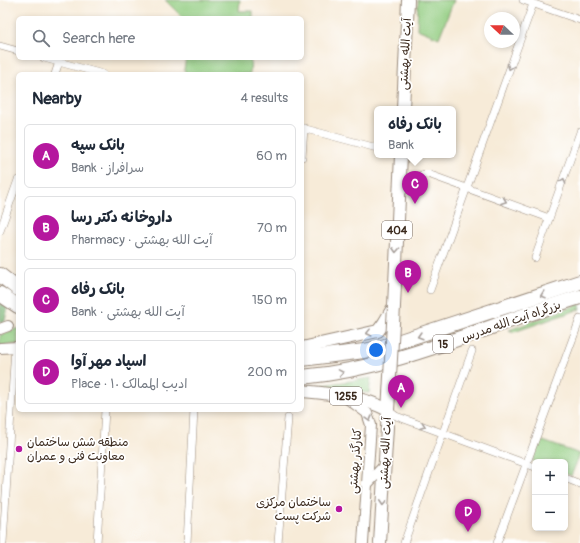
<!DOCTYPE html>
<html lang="en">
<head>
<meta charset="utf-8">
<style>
  body { margin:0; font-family:Pangolin,"Playpen Sans Arabic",sans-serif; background:#f2f2f3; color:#1f2937 }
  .controls { position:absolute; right:12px; bottom:12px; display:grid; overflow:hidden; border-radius:6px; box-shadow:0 2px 6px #0003 }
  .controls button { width:36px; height:36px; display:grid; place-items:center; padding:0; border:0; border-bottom:1px solid #e0e1e3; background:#fff; color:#1f2937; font:20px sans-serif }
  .compass { position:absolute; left:484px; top:12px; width:36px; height:36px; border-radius:50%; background:#fff; box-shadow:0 2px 6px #0003; rotate:292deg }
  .you { position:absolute; left:376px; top:350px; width:14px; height:14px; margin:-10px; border:3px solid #fff; border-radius:50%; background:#1a73e8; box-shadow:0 0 0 6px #1a73e833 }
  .badge { display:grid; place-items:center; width:26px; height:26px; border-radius:50%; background:#b5179e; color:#fff; font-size:13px; font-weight:700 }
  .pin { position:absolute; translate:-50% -33px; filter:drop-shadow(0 1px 2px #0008) }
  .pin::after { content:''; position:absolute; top:21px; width:14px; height:12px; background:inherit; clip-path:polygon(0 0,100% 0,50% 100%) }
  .popup { position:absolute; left:374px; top:106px; width:82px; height:52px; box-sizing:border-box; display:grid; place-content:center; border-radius:6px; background:#fff; filter:drop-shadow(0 1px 3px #0005); font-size:13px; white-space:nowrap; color:#747a83 }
  .popup b { font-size:15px; color:#1f2937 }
  .popup::after { content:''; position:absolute; left:50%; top:100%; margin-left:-8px; border:8px solid transparent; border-top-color:#fff }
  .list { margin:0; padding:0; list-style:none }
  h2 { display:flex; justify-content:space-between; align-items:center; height:52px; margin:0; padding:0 16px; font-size:17px }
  h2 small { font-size:13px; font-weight:400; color:#747a83 }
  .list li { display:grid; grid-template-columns:26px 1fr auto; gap:12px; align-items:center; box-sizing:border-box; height:64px; margin:0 8px 8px; padding:0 8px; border:1px solid #e0e1e3; border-radius:6px }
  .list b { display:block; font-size:15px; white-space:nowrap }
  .list p { margin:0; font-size:13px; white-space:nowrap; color:#747a83 }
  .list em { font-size:13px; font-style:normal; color:#747a83 }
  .icon { flex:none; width:22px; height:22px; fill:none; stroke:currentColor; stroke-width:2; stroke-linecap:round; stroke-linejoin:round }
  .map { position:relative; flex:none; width:580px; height:543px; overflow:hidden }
  .search { position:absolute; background:#fff; box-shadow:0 2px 6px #0003; left:16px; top:16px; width:288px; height:44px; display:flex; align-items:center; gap:10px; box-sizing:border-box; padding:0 14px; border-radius:6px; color:#747a83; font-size:15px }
  .panel { position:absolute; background:#fff; box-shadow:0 2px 6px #0003; left:16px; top:72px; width:288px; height:340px; border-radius:6px }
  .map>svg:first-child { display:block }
  .green { fill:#92cc80; stroke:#667b4f }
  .forest { fill:#75b06e; stroke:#586d46 }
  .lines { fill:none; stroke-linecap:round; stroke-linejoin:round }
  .street-casing { stroke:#998a7b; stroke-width:8 }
  .secondary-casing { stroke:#998a7b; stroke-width:12 }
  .primary-casing { stroke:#998a7b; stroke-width:14 }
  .highway-casing { stroke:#998a7b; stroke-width:16 }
  .street { stroke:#fff; stroke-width:7 }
  .secondary { stroke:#fff; stroke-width:10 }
  .primary { stroke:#fff; stroke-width:12 }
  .highway { stroke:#fff; stroke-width:14 }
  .primary-bridge-casing { stroke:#998a7b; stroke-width:14; stroke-linecap:butt }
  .primary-bridge { stroke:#fff; stroke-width:12 }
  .oneway { stroke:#a79f9a }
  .poi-dot { fill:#b5179e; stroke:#fff; stroke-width:1.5 }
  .labels { text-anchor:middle; stroke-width:3.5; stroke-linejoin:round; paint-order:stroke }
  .shield { fill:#fff; stroke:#766a62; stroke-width:1 }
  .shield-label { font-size:11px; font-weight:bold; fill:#3b2a1e }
  .street-label { font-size:12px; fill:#3b2a1e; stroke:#fff }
  .poi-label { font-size:12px; fill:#3b2a1e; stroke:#fff; text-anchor:start }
</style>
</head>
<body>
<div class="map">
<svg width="580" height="543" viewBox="0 0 580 543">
  <rect width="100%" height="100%" fill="#fff"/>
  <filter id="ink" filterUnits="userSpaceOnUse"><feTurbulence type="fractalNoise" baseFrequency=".025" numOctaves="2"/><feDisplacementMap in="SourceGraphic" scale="8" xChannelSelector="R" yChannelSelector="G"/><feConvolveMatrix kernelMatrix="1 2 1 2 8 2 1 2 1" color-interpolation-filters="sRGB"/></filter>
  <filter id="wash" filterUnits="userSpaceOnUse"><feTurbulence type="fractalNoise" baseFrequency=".012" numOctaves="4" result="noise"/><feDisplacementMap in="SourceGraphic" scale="16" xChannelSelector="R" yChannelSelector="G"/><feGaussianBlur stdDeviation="0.9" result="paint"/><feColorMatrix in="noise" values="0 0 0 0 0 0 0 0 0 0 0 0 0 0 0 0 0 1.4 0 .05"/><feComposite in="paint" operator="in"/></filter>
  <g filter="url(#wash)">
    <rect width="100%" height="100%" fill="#f7ebd8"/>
    <g class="green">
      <path d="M 165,0 L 240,0 L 239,11 L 253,11 L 253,18 L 183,18 Z"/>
      <path d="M 418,0 L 454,0 L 439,38 L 417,29 Z"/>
      <path d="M 186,58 L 251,58 L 250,74 L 186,74 L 184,69 Z"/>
      <path d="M 580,304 L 580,309 L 514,332 L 509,330 Z"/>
      <path d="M 18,328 L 18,344 L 0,346 L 0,335 Z"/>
      <path d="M 371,378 L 369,393 L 308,389 L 309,387 Z"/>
      <path d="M 540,440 L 580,454 L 571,476 L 565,473 L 565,462 L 532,461 Z"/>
    </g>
    <path class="forest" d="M 0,302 L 8,308 L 5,320 L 0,324 Z"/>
  </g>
  <g filter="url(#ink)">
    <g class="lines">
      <g class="street-casing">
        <g id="street">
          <path d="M 523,0 L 580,20"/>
          <path d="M 0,46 L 18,51"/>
          <path d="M 44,58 L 103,74"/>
          <path d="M 55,74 L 59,62"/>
          <path d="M 302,128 L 377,148"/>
          <path d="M 302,157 L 304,128"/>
          <path d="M 400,195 C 407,186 416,173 428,174 L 549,218"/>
          <path d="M 0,231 L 18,180"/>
          <path d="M 535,258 L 580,132"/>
          <path d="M 430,290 L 533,4"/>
          <path d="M 388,410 L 396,416 L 535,467"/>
          <path d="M 565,478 L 580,484"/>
          <path d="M 3,543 L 15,347"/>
          <path d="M 97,543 L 105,410"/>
          <path d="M 187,543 L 194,410"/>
          <path d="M 278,543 L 288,418"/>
          <path d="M 404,543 L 472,351"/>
          <path d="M 497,543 L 580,319"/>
        </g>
      </g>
      <g class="secondary-casing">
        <g id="secondary">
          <path d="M 0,329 L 8,326"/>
          <path d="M 0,348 L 18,347"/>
          <path d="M 348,399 L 367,413 L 371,425 L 363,543"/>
          <path d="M 367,484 L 385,465"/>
        </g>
      </g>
      <g class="primary-casing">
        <g id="primary">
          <path d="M 403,109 L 408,0"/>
          <path d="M 302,348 L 378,331 L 384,323 L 394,306 L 401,155"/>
          <path d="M 302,391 C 332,394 361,396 388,410"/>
          <path d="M 380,543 L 389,394"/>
        </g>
      </g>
      <g class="highway-casing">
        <g id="highway">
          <path d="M 0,275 L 18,289"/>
          <path d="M 0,294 L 18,306"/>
          <path d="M 302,359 L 364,351 L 382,347 L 580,282"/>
          <path d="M 302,377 C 400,368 487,325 580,297"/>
        </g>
      </g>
      <use href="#street" class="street"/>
      <use href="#secondary" class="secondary"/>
      <use href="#primary" class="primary"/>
      <use href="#highway" class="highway"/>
      <g class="primary-bridge-casing">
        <path id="primary-bridge" d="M 389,394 L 394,306"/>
      </g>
      <use href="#primary-bridge" class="primary-bridge"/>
    </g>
    <defs><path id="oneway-chevron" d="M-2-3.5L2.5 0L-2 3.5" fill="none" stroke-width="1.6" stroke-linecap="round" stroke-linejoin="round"/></defs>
    <g class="oneway">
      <use href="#oneway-chevron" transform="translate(510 67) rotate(110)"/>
      <use href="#oneway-chevron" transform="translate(563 181) rotate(-70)"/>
      <use href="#oneway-chevron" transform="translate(504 201) rotate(20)"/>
      <use href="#oneway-chevron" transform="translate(396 250) rotate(93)"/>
      <use href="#oneway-chevron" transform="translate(543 295) rotate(161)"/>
      <use href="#oneway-chevron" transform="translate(369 333) rotate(166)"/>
      <use href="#oneway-chevron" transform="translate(420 336) rotate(164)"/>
      <use href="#oneway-chevron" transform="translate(341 373) rotate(-10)"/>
      <use href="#oneway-chevron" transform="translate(369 419) rotate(74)"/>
      <use href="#oneway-chevron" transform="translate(423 426) rotate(20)"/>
      <use href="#oneway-chevron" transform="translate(383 503) rotate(93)"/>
    </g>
  </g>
  <g class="poi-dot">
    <circle cx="19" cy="449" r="4"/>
    <circle cx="339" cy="509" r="4"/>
  </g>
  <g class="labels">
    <g class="shield">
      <rect x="382" y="221" width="30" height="18" rx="3"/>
      <rect x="433" y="335" width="20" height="18" rx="3"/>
      <rect x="330" y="387" width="32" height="18" rx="3"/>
    </g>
    <g class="shield-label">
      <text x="397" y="234">404</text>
      <text x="443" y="348">15</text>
      <text x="346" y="400">1255</text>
    </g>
    <g class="street-label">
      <text transform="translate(405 54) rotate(-87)" y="4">آیت الله بهشتی</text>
      <text transform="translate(511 321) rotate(-19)" y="4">بزرگراه آیت الله مدرس</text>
      <text transform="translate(385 453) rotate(-87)" y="4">آیت الله بهشتی</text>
      <text transform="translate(355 461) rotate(-86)" y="4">کنارگذر بهشتی</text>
    </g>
    <g class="poi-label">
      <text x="27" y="446">منطقه شش ساختمان<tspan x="27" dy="14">معاونت فنی و عمران</tspan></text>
      <text x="331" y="506" text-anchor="end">ساختمان مرکزی<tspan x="331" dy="14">شرکت پست</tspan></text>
    </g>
  </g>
</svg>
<div class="controls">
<button>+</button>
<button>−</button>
</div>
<svg class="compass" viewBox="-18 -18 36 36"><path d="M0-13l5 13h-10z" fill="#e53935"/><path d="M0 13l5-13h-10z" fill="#747a83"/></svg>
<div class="you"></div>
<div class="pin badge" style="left:401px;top:408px">A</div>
<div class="pin badge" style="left:408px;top:293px">B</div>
<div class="pin badge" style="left:415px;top:204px">C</div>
<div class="popup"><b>بانک رفاه</b>Bank</div>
<div class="pin badge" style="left:468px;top:532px">D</div>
<div class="search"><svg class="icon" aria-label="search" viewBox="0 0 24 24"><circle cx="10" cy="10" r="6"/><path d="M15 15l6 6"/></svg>Search here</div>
<section class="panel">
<h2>Nearby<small>4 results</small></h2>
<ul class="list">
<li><span class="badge">A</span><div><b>بانک سپه</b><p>Bank · سرافراز</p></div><em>60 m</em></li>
<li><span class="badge">B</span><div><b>داروخانه دکتر رسا</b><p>Pharmacy · آیت الله بهشتی</p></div><em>70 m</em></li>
<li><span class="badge">C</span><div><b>بانک رفاه</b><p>Bank · آیت الله بهشتی</p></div><em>150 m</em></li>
<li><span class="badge">D</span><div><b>اسپاد مهر آوا</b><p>Place · ادیب الممالک ۱۰</p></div><em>200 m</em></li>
</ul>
</section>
</div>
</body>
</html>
